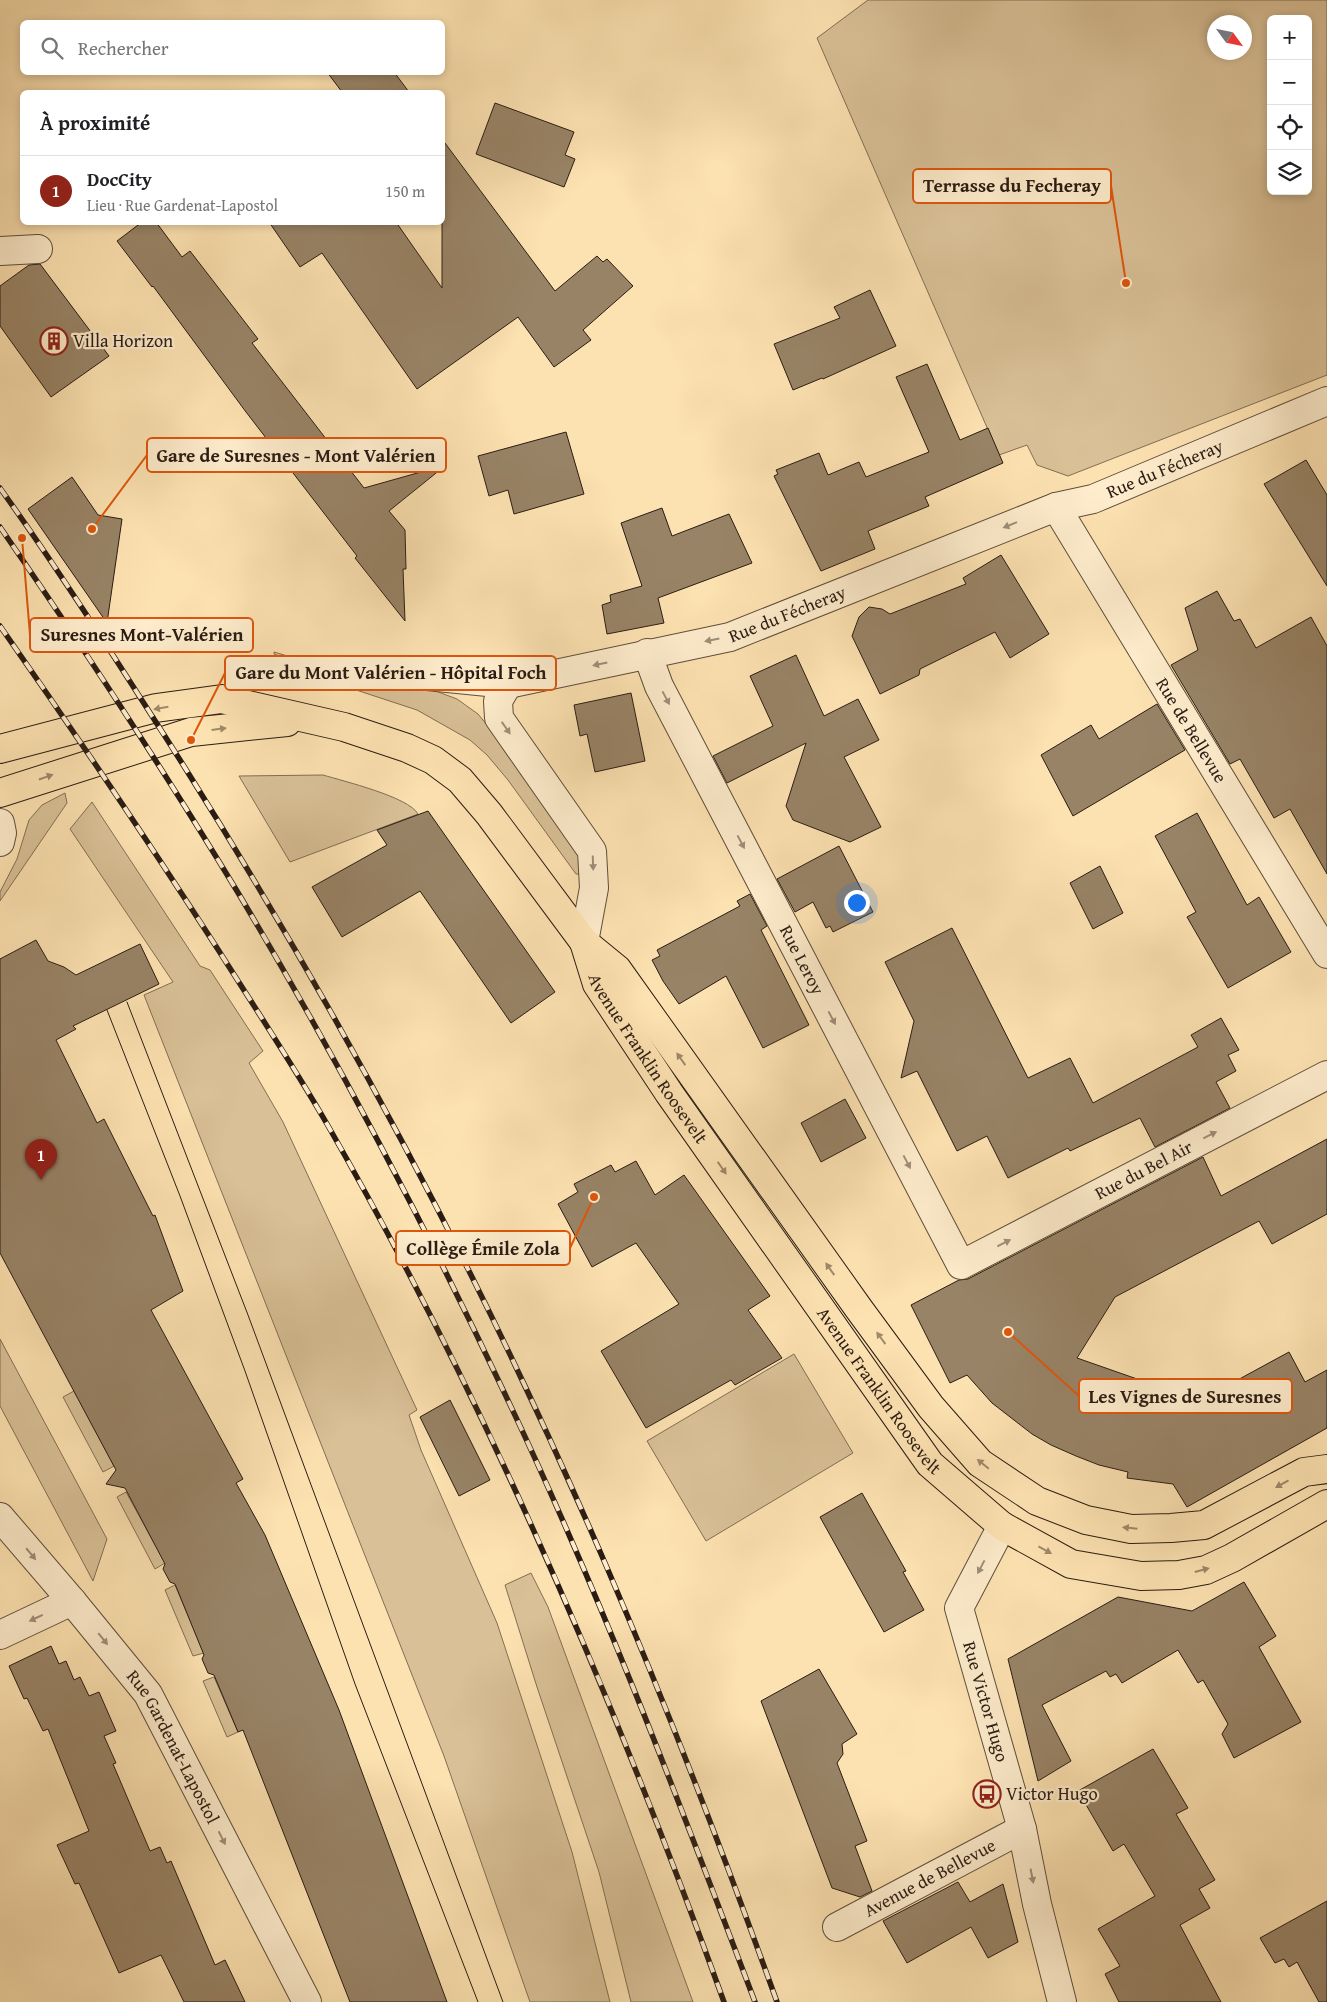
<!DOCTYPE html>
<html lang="fr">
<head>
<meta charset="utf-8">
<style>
  body { margin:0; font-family:"Gentium Book Plus",serif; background:#f2f2f2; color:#202124 }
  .controls { position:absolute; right:15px; top:15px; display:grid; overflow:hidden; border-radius:8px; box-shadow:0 2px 8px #0003 }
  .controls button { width:45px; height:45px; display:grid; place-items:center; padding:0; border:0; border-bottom:1px solid #e0e0e0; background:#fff; color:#202124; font:25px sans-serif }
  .compass { position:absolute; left:1207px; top:15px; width:45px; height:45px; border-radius:50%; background:#fff; box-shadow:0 2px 8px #0003; rotate:123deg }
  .you { position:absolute; left:856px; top:902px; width:18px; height:18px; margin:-12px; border:4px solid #fff; border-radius:50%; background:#1a73e8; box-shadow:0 0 0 8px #1a73e833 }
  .badge { display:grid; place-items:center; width:32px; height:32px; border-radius:50%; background:#8f2418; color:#fff; font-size:16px; font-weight:700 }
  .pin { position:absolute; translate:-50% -41px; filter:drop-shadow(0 1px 2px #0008) }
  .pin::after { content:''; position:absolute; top:26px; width:18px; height:15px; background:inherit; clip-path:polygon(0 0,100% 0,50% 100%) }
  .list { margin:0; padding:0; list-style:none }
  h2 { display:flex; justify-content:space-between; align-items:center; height:65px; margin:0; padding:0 20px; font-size:21px }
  h2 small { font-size:16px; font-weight:400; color:#757577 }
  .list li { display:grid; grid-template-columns:32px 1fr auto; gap:15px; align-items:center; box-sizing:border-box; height:70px; padding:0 20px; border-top:1px solid #e0e0e0 }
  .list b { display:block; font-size:19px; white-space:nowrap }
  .list p { margin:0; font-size:16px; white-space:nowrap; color:#757577 }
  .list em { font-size:16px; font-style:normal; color:#757577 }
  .icon { flex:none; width:28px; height:28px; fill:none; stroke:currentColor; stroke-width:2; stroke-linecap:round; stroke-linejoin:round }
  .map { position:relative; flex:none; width:1327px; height:2002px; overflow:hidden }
  .search { position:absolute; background:#fff; box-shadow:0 2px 8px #0003; left:20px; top:20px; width:425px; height:55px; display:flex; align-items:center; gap:12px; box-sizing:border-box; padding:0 18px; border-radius:8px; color:#757577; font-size:19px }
  .panel { position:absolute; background:#fff; box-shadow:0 2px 8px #0003; left:20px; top:90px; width:425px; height:135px; border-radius:8px }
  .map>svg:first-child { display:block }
  .green { fill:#d9c096; stroke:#826e55; fill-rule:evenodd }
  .building { fill:#988366; stroke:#2a1c14 }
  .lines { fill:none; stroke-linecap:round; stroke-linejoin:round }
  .street-casing { stroke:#5f4e3b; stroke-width:30 }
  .primary-casing { stroke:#2a1c14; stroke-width:30 }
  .street { stroke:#feeccc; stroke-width:28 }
  .primary { stroke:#fde2b1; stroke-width:28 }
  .tram { stroke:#2a1c14; stroke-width:1 }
  .rail-casing { stroke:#2a1c14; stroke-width:5.5 }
  .rail { stroke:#feeccc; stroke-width:4; stroke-dasharray:11; stroke-linecap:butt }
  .oneway { fill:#9f8e79 }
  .oneway2 { fill:#9e896a }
  .labels { text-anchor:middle; stroke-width:4.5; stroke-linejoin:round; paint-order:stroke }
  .poi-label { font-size:18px; fill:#2a1c14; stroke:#feeccc; text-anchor:start }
  .street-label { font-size:18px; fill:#2a1c14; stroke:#feeccc }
  .leader { fill:none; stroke:#de560c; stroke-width:2 }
  .callout-dot { fill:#de560c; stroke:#feeccc; stroke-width:2 }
  .callout { fill:#feeccc; stroke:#de560c; stroke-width:2 }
  .callout-label { font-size:19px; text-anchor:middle; font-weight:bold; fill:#2a1c14 }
</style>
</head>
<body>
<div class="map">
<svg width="1327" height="2002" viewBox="0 0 1327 2002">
  <rect width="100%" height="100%" fill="#fde2b1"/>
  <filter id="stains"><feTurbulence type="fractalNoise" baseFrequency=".004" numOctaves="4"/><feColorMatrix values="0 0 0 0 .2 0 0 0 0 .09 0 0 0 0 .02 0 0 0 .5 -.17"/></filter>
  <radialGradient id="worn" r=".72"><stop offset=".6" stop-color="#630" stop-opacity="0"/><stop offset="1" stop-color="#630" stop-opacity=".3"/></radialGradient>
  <g class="green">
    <path d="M 868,0 L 1327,0 L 1327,375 L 1068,476 L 1037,465 L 1027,445 L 999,455 L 817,38 ZM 1271,19 L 1308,19 L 1308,191 L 1271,191 ZM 1214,22 L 1244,22 L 1244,52 L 1214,52 Z"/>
    <path d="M 274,652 L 341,672 L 433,690 L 457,699 L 478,714 L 504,746 L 571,841 L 580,858 L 582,874 L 576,874 L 508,780 L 487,755 L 470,740 L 417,710 L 347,687 L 274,654 Z"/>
    <path d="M 323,775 C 343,781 409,797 418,814 L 290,862 L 239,776 Z"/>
    <path d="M 65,793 L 67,803 L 0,901 L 0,892 L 17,859 L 29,820 L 42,805 Z"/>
    <path d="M 92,802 L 200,966 L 210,970 L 263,1051 L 249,1063 L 283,1122 L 417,1410 L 409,1415 L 421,1450 L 497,1623 L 572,1852 L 610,2002 L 530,2002 L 444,1756 L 144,995 L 173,982 L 70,829 Z"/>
    <path d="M 0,1339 L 107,1539 L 93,1581 L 0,1406 Z"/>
    <path d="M 794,1354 L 853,1453 L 706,1541 L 647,1441 Z"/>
    <path d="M 74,1391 L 114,1466 L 103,1472 L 63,1397 Z"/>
    <path d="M 126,1492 L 165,1563 L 155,1569 L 117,1497 Z"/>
    <path d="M 531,1573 L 548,1607 L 693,2002 L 631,2002 L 599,1872 L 537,1687 L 505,1585 Z"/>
    <path d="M 175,1585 L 204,1653 L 193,1656 L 165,1590 Z"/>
    <path d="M 214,1677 L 238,1732 L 227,1737 L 203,1681 Z"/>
  </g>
  <g class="building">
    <path d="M 327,72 L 394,72 L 409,92 L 342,92 Z"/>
    <path d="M 495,103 L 574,132 L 565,155 L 575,159 L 564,187 L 476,154 Z"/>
    <path d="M 442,139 L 555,291 L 597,256 L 603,262 L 607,259 L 633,286 L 583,330 L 591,340 L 554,367 L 518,317 L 417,389 L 322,253 L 300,267 L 269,222 L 396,222 L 442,288 Z"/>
    <path d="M 142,222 L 156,222 L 182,257 L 190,251 L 258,339 L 252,343 L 364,488 L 446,465 L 389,511 L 405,530 L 406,569 L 403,569 L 405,621 L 355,558 L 357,556 L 246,412 L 153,286 L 152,287 L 117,241 Z"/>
    <path d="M 40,264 L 109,356 L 51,397 L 0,326 L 0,286 L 29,265 Z"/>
    <path d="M 870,290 L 896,346 L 823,379 L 822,378 L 793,390 L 774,344 L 840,318 L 834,307 Z"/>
    <path d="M 927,364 L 960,440 L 988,428 L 1003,463 L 925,497 L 929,506 L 868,531 L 875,549 L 821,571 L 774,476 L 778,474 L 776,470 L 819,453 L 828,475 L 859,462 L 866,477 L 929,452 L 896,377 Z"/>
    <path d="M 566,432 L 584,494 L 514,514 L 508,490 L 489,496 L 478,456 Z"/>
    <path d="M 1306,460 L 1327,495 L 1327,586 L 1264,484 Z"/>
    <path d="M 72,477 L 98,515 L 122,519 L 107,623 L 28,509 Z"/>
    <path d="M 662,508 L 672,536 L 729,514 L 752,563 L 658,598 L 664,623 L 607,634 L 602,605 L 611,602 L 610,595 L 642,586 L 621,523 Z"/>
    <path d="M 1001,555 L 1049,634 L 1010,658 L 995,632 L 920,669 L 919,675 L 880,694 L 852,636 L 859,617 L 869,607 L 882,609 L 890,614 L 966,584 L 963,578 Z"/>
    <path d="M 1217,591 L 1234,621 L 1240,619 L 1256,648 L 1311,617 L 1327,646 L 1327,874 L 1290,809 L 1274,818 L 1240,759 L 1230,764 L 1171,665 L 1198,650 L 1185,608 Z"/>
    <path d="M 796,655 L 824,716 L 858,699 L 879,740 L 844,757 L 881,827 L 850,842 L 793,820 L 786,806 L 806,743 L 727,783 L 713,756 L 773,726 L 750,676 Z"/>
    <path d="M 631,693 L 645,761 L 595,772 L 587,734 L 580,736 L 574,705 Z"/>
    <path d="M 1157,704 L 1185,750 L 1073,816 L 1041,755 L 1091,725 L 1099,739 Z"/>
    <path d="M 428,811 L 555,992 L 511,1023 L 420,891 L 342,937 L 312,887 L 387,845 L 377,830 Z"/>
    <path d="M 1197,813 L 1247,905 L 1259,897 L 1291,952 L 1228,988 L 1187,917 L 1196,912 L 1155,836 Z"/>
    <path d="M 839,846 L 873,912 L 833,932 L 830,926 L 826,928 L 813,902 L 795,912 L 777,879 Z"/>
    <path d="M 1100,866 L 1123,913 L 1093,929 L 1070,883 Z"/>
    <path d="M 750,894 L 767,926 L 761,930 L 809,1025 L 763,1048 L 726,976 L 679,1004 L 663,981 L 652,960 L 660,956 L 657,950 L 740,906 L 737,901 Z"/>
    <path d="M 952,928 L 1028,1078 L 1070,1058 L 1093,1103 L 1198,1047 L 1191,1035 L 1221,1018 L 1239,1050 L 1228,1055 L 1236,1071 L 1216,1082 L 1230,1108 L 1155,1147 L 1140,1118 L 1070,1151 L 1068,1148 L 1008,1178 L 987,1136 L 957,1151 L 917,1071 L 901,1078 L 914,1021 L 885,962 Z"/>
    <path d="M 36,940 L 48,961 L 64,967 L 76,975 L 140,944 L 159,984 L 73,1026 L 76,1029 L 56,1040 L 97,1123 L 104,1119 L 153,1216 L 155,1215 L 183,1291 L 151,1310 L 243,1479 L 236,1483 L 265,1535 L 339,1710 L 447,2002 L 350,2002 L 243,1730 L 238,1732 L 214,1675 L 208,1673 L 202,1659 L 204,1655 L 175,1584 L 170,1582 L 163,1569 L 165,1564 L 125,1488 L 106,1484 L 116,1470 L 0,1253 L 0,959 Z"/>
    <path d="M 845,1099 L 866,1138 L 821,1162 L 801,1123 Z"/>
    <path d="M 1327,1139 L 1327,1214 L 1272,1244 L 1259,1221 L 1115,1297 L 1077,1358 L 1140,1380 L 1180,1384 L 1215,1380 L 1221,1389 L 1289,1352 L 1305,1382 L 1327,1370 L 1327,1428 L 1187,1507 L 1173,1484 L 1127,1478 L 1128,1472 L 1099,1465 L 1076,1456 L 1051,1445 L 1032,1434 L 992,1403 L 967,1375 L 950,1383 L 911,1305 L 959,1280 L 968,1279 L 1203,1157 L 1221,1196 Z"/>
    <path d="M 636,1161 L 655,1195 L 684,1175 L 770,1296 L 748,1310 L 782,1358 L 735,1385 L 731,1380 L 646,1428 L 601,1351 L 679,1304 L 636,1243 L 592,1267 L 558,1204 L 578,1192 L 574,1184 L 611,1165 L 615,1172 Z"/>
    <path d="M 450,1400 L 490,1480 L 459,1496 L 420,1417 Z"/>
    <path d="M 862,1493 L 906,1571 L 903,1572 L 924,1610 L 884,1632 L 820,1517 Z"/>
    <path d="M 1244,1582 L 1276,1636 L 1259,1647 L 1301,1722 L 1234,1758 L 1222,1734 L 1228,1724 L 1203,1680 L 1198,1683 L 1178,1650 L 1122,1683 L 1116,1674 L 1110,1677 L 1106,1671 L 1042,1705 L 1071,1761 L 1038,1781 L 1008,1659 L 1118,1597 L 1192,1611 Z"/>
    <path d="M 51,1646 L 59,1664 L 66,1661 L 74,1680 L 80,1677 L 89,1696 L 99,1692 L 116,1731 L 104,1736 L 116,1763 L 113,1764 L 150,1851 L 160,1847 L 167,1863 L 171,1861 L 215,1965 L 225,1960 L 245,2002 L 184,2002 L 161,1955 L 119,1973 L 79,1883 L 75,1884 L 57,1845 L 89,1831 L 48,1729 L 43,1731 L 27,1698 L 24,1699 L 9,1666 Z"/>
    <path d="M 819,1669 L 857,1734 L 842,1744 L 843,1754 L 837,1763 L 867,1841 L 855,1846 L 872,1891 L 860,1897 L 832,1888 L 761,1701 Z"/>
    <path d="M 1153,1749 L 1188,1808 L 1176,1814 L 1215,1880 L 1199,1889 L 1210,1908 L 1180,1925 L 1221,2002 L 1119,2002 L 1105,1974 L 1120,1966 L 1098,1929 L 1155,1896 L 1124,1844 L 1113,1851 L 1078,1791 Z"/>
    <path d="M 958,1882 L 970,1902 L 1003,1884 L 1018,1942 L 988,1958 L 971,1927 L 907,1963 L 883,1921 Z"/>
    <path d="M 1327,1901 L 1327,2002 L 1319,2002 L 1297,1962 L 1289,1967 L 1284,1959 L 1275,1963 L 1260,1938 Z"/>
  </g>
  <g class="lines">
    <g class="street-casing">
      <g id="street">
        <path d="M 0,251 L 38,249"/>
        <path id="s1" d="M 1056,507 L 1327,954"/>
        <path id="s2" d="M 647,653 L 659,686 L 961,1265 L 1327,1075"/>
        <path id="s3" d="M 397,673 L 508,684 L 730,637 L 1056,507 L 1093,499 L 1327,401"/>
        <path d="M 508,684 L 498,701 L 499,718 L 592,851 L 594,888 L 584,942"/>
        <path d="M 0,823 L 2,833 L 0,842"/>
        <path id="s4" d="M 0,1517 L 72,1601 L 148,1694 L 307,2002"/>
        <path id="s5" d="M 1002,1526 L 959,1608 L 1022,1829 L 1037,1904 L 1062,2002"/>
        <path d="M 0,1635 L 72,1601"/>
        <path id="s6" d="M 837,1927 L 1022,1829"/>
      </g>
    </g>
    <g class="primary-casing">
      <g id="primary">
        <path d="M 0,749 L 156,708 L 222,699 L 344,727 L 407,748 L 433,760 L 460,780 L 489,814 L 584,942 L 617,969 L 859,1309 L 931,1407 L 980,1463 L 1037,1501 L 1086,1520 L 1131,1529 L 1171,1528 L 1204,1525 L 1304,1472 L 1327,1469"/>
        <path d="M 0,793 L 191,732 L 287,722"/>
        <path id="s7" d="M 584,942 L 597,984 L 669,1093 L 918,1447 L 930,1464 L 1002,1526 L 1071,1564 L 1141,1576 L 1179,1575 L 1206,1570 L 1232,1558 L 1327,1504"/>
      </g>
    </g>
    <use href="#street" class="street"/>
    <use href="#primary" class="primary"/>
    <g class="tram">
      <path d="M 127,1002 L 248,1315 L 503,2002"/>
      <path d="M 107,1010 L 180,1196 L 245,1371 L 355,1684 L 478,2002"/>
    </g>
    <g class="rail-casing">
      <g id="rail">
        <path d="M 0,488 C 53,562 103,639 152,716 C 327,988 481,1274 608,1570 C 669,1712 725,1857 777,2002"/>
        <path d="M 0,527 C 82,646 162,767 237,891 C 334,1053 423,1221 504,1392 C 599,1591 677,1796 755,2002"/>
        <path d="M 0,626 C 75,733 148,841 219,951 C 255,1008 293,1065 327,1124 C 487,1403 615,1700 724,2002"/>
      </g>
    </g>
    <use href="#rail" class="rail"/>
  </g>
  <defs><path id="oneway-solid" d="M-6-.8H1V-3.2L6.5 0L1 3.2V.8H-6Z" transform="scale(1.25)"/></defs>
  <g class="oneway">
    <use href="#oneway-solid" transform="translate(1010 525) rotate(158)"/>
    <use href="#oneway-solid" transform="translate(712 640) rotate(169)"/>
    <use href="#oneway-solid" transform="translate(600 664) rotate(168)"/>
    <use href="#oneway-solid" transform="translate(666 698) rotate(62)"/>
    <use href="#oneway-solid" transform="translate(506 728) rotate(55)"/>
    <use href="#oneway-solid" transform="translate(741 842) rotate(62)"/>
    <use href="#oneway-solid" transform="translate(593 863) rotate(88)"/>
    <use href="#oneway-solid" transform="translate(832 1018) rotate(62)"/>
    <use href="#oneway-solid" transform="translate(1210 1135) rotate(-27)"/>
    <use href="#oneway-solid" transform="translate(907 1162) rotate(62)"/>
    <use href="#oneway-solid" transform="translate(1004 1243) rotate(-27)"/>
    <use href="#oneway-solid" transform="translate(31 1554) rotate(50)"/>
    <use href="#oneway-solid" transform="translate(981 1567) rotate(118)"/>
    <use href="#oneway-solid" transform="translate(36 1618) rotate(155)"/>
    <use href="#oneway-solid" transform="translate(103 1639) rotate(51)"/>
    <use href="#oneway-solid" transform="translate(222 1838) rotate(63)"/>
    <use href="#oneway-solid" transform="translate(1032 1876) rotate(79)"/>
  </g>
  <g class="oneway2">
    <use href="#oneway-solid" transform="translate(161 708) rotate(170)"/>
    <use href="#oneway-solid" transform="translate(219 729) rotate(-7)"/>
    <use href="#oneway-solid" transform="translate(46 777) rotate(-19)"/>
    <use href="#oneway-solid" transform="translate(681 1059) rotate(-125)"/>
    <use href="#oneway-solid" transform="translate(722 1168) rotate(55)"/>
    <use href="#oneway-solid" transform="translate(830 1269) rotate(-125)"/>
    <use href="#oneway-solid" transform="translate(881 1338) rotate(-126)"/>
    <use href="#oneway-solid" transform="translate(983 1464) rotate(-141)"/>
    <use href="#oneway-solid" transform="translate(1282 1484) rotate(151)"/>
    <use href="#oneway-solid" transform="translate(1130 1528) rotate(-174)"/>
    <use href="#oneway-solid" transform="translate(1045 1550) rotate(29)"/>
    <use href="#oneway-solid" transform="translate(1202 1570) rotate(-15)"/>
  </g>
  <defs>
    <g id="building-ring" transform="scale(1.4375)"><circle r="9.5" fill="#feeccc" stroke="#8f2418" stroke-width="1.5"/><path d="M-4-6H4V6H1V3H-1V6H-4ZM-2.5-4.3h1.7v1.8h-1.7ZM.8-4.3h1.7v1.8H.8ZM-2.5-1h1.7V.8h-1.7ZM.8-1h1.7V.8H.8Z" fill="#8f2418"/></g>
    <g id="bus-ring" transform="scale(1.4375)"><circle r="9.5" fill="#feeccc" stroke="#8f2418" stroke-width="1.5"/><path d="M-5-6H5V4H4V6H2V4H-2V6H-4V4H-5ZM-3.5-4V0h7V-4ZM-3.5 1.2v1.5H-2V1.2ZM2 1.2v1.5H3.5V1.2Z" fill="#8f2418"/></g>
  </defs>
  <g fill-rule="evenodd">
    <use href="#building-ring" x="54" y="341"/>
    <use href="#bus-ring" x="987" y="1794"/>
  </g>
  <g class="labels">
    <g class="poi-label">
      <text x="73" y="347">Villa Horizon</text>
      <text x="1006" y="1800">Victor Hugo</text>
    </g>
    <g class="street-label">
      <text dy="6" stroke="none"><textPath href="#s3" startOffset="805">Rue du Fécheray</textPath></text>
      <text dy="6" stroke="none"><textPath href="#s3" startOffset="400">Rue du Fécheray</textPath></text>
      <text dy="6" stroke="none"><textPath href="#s1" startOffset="261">Rue de Bellevue</textPath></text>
      <text dy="6" stroke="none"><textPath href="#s2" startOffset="344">Rue Leroy</textPath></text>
      <text dy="6" stroke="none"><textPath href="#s7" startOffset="134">Avenue Franklin Roosevelt</textPath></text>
      <text dy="6" stroke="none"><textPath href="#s2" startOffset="894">Rue du Bel Air</textPath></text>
      <text dy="6" stroke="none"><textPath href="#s7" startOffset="539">Avenue Franklin Roosevelt</textPath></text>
      <text dy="6" stroke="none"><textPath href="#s5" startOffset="190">Rue Victor Hugo</textPath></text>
      <text dy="6" stroke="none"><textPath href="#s4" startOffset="289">Rue Gardenat-Lapostol</textPath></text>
      <text dy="6" stroke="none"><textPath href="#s6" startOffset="105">Avenue de Bellevue</textPath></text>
    </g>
  </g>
  <path class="leader" d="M1126 283L1111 186M92 529L147 455M22 538L30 635M191 740L225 673M594 1197L570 1248M1008 1332L1079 1396"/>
  <g class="callout-dot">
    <circle cx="1126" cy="283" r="5"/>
    <circle cx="92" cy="529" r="5"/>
    <circle cx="22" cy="538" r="5"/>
    <circle cx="191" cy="740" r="5"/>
    <circle cx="594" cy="1197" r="5"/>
    <circle cx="1008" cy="1332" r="5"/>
  </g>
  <g class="callout">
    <rect x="913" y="169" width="198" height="34" rx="5"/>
    <rect x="147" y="438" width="299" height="34" rx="5"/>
    <rect x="30" y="618" width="223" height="34" rx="5"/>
    <rect x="225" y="656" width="331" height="34" rx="5"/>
    <rect x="396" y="1231" width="174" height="34" rx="5"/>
    <rect x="1079" y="1379" width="213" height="34" rx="5"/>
  </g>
  <g class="callout-label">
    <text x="1012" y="192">Terrasse du Fecheray</text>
    <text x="296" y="462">Gare de Suresnes - Mont Valérien</text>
    <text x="142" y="641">Suresnes Mont-Valérien</text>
    <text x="391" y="679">Gare du Mont Valérien - Hôpital Foch</text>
    <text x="483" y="1255">Collège Émile Zola</text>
    <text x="1185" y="1403">Les Vignes de Suresnes</text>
  </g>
  <rect width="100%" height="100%" filter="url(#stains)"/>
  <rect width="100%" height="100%" fill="url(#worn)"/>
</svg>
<div class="controls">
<button>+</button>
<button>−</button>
<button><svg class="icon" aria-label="locate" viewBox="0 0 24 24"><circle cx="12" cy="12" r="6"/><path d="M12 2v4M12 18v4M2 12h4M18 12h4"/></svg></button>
<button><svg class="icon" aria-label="layers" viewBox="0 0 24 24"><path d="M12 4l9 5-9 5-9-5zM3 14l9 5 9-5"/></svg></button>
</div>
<svg class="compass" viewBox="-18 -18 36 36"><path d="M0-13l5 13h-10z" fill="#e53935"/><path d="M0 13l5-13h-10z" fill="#757577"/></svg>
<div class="you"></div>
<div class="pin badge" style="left:41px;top:1180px">1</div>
<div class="search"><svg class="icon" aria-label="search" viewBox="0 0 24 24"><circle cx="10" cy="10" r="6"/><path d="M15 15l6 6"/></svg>Rechercher</div>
<section class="panel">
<h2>À proximité<small></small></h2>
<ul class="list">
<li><span class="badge">1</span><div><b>DocCity</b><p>Lieu · Rue Gardenat-Lapostol</p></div><em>150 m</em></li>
</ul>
</section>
</div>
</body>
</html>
